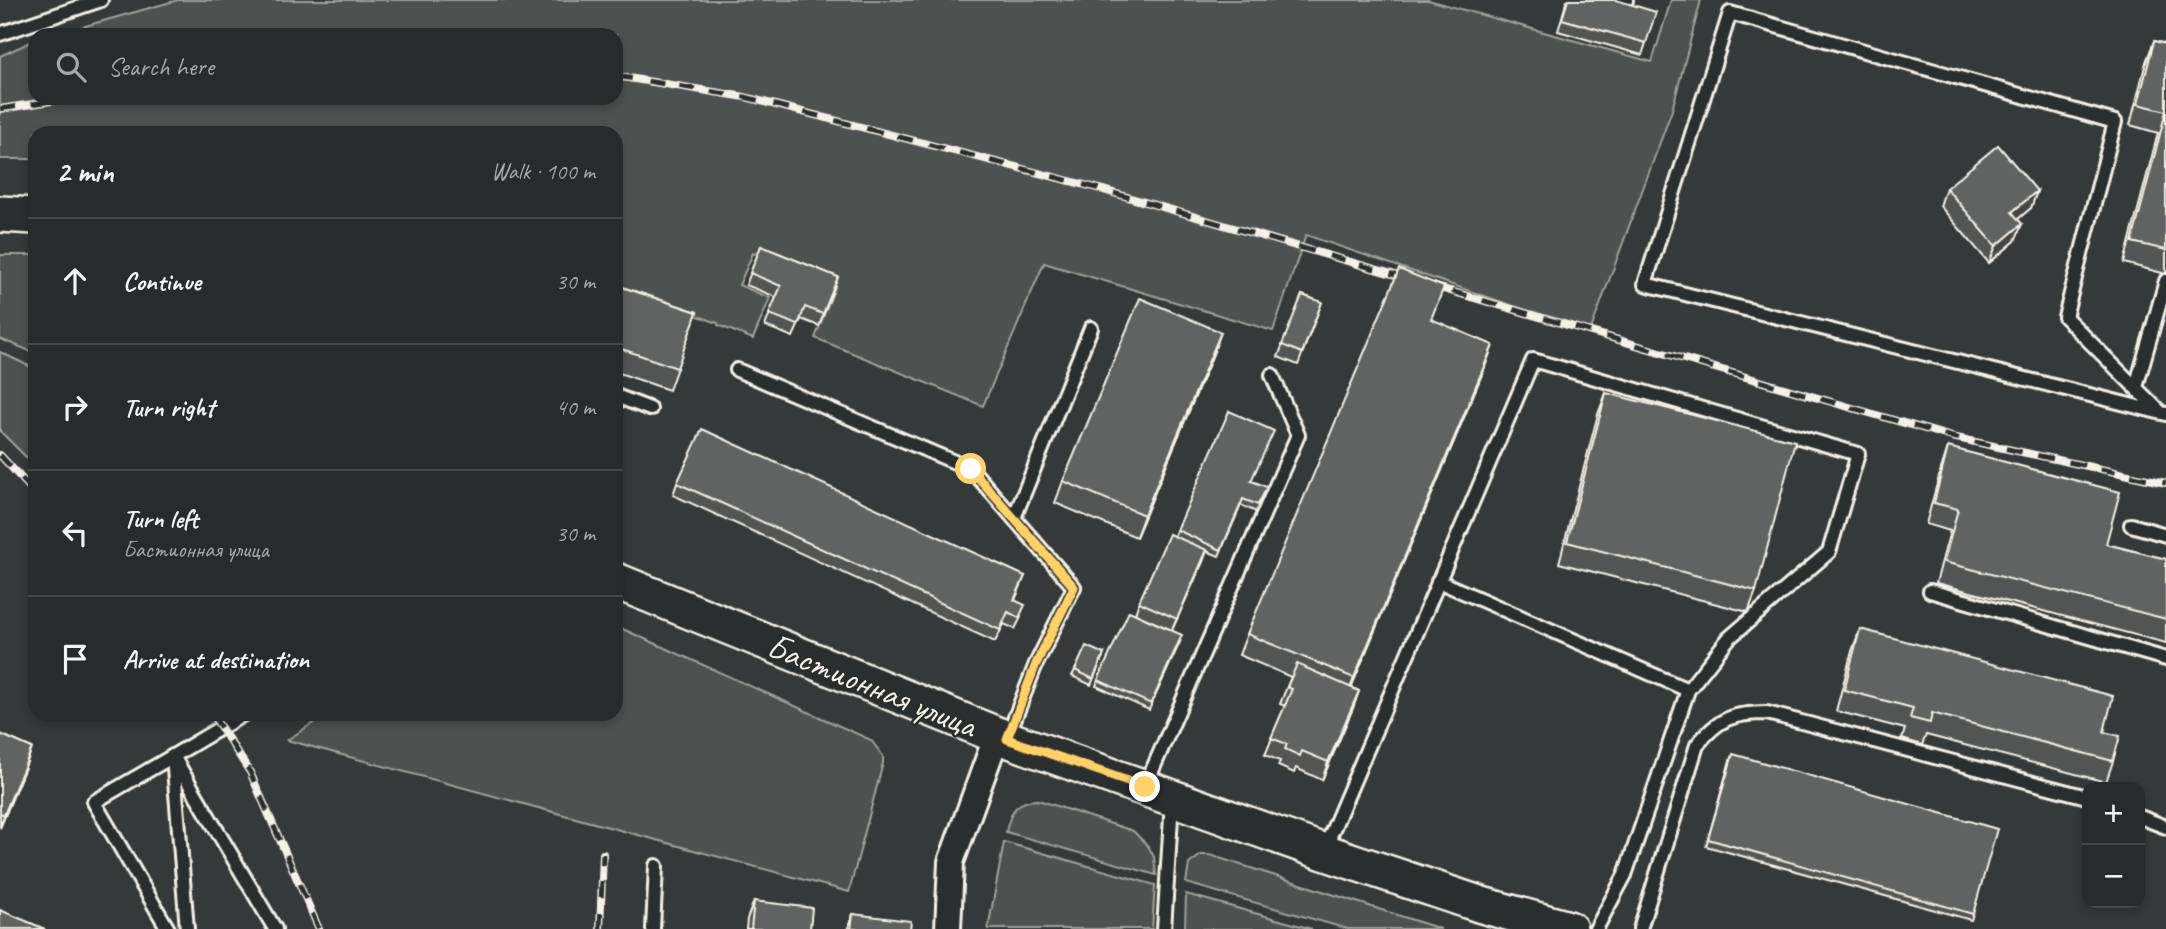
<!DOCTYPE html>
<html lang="en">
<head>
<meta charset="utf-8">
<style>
  body { margin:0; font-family:Caveat,sans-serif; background:#343737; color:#f1f3f6 }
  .controls { position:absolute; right:21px; bottom:21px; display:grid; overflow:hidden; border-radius:14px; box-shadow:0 4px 10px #0003 }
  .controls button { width:63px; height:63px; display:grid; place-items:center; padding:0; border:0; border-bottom:2px solid #444747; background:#282b2b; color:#f1f3f6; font:35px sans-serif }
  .stop { position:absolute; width:21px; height:21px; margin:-16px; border:5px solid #ffd166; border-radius:50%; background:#fff }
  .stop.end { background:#ffd166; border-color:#fff; box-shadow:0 2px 7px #0008 }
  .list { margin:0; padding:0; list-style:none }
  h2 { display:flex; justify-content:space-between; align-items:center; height:91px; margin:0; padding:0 28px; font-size:30px }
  h2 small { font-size:23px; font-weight:400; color:#a5a7a9 }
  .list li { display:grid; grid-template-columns:46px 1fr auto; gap:21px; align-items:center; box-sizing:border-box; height:126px; padding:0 28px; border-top:2px solid #444747 }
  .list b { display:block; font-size:26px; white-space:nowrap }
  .list p { margin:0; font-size:23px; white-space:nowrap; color:#a5a7a9 }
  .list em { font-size:23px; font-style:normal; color:#a5a7a9 }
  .icon { flex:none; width:38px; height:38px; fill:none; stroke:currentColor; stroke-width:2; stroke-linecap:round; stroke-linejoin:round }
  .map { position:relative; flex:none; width:2166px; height:929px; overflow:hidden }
  .search { position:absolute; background:#282b2b; box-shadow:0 4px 10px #0003; left:28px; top:28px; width:595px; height:77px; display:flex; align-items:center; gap:18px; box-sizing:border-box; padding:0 24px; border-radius:21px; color:#a5a7a9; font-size:26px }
  .panel { position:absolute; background:#282b2b; box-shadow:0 4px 10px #0003; left:28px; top:126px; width:595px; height:595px; border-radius:21px }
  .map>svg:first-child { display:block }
  .green { fill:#4e514f; stroke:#a1a19c; stroke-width:2 }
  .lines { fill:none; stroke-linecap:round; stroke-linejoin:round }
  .service-casing { stroke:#f4f1e8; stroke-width:18 }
  .minor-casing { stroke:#f4f1e8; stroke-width:30 }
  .secondary-casing { stroke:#f4f1e8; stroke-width:40 }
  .service { stroke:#2a2d2e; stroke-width:12 }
  .minor { stroke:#2a2d2e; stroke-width:24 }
  .secondary { stroke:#2a2d2e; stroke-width:35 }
  .rail-casing { stroke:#f4f1e8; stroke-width:8 }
  .rail { stroke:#2a2d2e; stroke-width:5; stroke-dasharray:16; stroke-linecap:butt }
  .wall { fill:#535554; stroke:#f4f1e8; stroke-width:2 }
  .shaded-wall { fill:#444545; stroke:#f4f1e8; stroke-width:2 }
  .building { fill:#616362; stroke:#f4f1e8; stroke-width:2 }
  .route { stroke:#ffd166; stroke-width:9 }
  .labels { text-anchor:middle; stroke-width:5; stroke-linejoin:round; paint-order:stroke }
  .street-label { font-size:35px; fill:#f4f1e8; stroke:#2a2d2e }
</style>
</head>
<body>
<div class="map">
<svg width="2166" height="929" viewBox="0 0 2166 929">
  <rect width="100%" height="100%" fill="#363939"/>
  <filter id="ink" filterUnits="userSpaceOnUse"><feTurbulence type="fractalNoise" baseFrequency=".0143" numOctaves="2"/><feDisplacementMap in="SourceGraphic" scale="14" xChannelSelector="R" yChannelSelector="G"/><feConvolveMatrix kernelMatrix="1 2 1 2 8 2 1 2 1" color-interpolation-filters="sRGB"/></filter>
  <g filter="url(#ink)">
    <g class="green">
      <path d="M 178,0 L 1428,0 L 1652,62 L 1671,0 L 1701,0 L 1672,110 L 1590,332 L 1306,235 L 1273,331 L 1044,263 L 983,406 L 815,338 L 835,287 L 753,253 L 739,285 L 770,298 L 753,339 L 718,325 L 718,323 L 616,287 L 616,133 L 35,133 L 35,159 L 0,159 L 0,56 L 35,40 L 35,98 L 616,98 L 616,35 L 53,35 Z"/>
      <path d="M 0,255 L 35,255 L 35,353 L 0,339 Z"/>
      <path d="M 0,352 L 35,369 L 35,466 L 0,431 Z"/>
      <path d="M 616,626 L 871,740 L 883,756 L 883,763 L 849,892 L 287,740 L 327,714 L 616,714 Z"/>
      <path d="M 1038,800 L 1133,831 L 1148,846 L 1154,857 L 1156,875 L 1006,832 C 1010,812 1016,800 1038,800 Z"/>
      <path d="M 1004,842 L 1155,885 L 1152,929 L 988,929 Z"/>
      <path d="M 1201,855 L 1210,855 L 1441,929 L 1348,929 L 1186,883 L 1189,864 Z"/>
      <path d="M 1186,894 L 1312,929 L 1185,929 Z"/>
    </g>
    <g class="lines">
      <g class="service-casing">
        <g id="service">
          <path d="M 1616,0 L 1625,3 L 1626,0"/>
          <path d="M 0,34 L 101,0"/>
          <path d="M 737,370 L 971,469 L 1074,587 L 1036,664 L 1007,738"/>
          <path d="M 2136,387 L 2166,281"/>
          <path d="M 616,396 L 650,409"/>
          <path d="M 2160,412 L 2065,317 L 2115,122 L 1730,13 L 1645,284 L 2166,414"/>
          <path d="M 1014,518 L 1091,328"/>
          <path d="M 2131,525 L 2166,535"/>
          <path d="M 1438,581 L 1688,690"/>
          <path d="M 1930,591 L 2166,659"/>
          <path d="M 1145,787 L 1298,435 L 1272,375"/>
          <path d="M 2140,817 L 2166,827"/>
          <path d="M 1325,848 L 1533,360 L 1858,454 L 1829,552 L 1729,638 L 1688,690 L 1625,875 L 1596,929"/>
          <path d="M 168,929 L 94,802 L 173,756 L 275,929"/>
          <path d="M 187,929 L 173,756 L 244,714"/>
          <path d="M 653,929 L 656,866"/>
          <path d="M 1164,929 L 1172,801"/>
          <path d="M 1640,929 L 1697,745 C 1719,718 1733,713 1767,713 L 2087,797"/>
        </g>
      </g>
      <g class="minor-casing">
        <path id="minor" d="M 948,929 L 951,862 L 997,735"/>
      </g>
      <g class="secondary-casing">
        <g id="secondary">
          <path d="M 0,214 L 35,216"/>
          <path d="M 616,581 L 1007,739 L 1324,852 L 1482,905 L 1569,929"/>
        </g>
      </g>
      <use href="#service" class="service"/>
      <use href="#minor" class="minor"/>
      <use href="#secondary" class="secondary"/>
      <g class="rail-casing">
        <g id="rail">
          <path d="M 616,76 L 745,97 L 1093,187 L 1952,437 L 2166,483"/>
          <path d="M 0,109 L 71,98"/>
          <path d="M 0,455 L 35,493"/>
          <path d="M 212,714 L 250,772 L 319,929"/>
          <path d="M 600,929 L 603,854"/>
        </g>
      </g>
      <use href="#rail" class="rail"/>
    </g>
    <g class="wall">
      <path d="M 1567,0 L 1616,0 L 1646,43 L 1642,55 L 1558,31 Z"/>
      <path d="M 2154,41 L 2166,44 L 2166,274 L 2124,263 L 2158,133 L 2130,125 L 2146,62 Z"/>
      <path d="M 1946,188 L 2037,191 L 2031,208 L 2018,219 L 2015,241 L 1989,263 L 1940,206 Z"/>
      <path d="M 761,246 L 838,277 L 819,326 L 801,319 L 793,337 L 765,326 L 776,297 L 746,285 Z"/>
      <path d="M 616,285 L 697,312 L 669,390 L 616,372 Z"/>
      <path d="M 1302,295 L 1322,302 L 1298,365 L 1278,357 Z"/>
      <path d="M 1432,320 L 1485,367 L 1351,687 L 1359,691 L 1353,708 L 1322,780 L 1296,768 L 1294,773 L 1278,766 L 1280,761 L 1265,755 L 1285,706 L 1280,704 L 1291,677 L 1239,655 L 1247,634 Z"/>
      <path d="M 1221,332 L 1213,354 L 1136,537 L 1055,503 L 1063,481 Z"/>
      <path d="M 1606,393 L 1756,591 L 1748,612 L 1559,563 L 1598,414 Z"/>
      <path d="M 1948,447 L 2106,544 L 2166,559 L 2166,643 L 1936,583 L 1950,531 L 1926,524 L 1941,469 Z"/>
      <path d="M 1252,481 L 1267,487 L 1256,512 L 1241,505 L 1219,556 L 1207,551 L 1172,630 L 1135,614 L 1139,602 L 1177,530 Z"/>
      <path d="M 677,483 L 1025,576 L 1015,600 L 1021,617 L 1015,629 L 1004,624 L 995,642 L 673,495 Z"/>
      <path d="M 1860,629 L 2104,732 L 2113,761 L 2106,782 L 1926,735 L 1922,745 L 1902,739 L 1905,729 L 1836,711 L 1852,651 Z"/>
      <path d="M 1180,642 L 1149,710 L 1096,686 L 1098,680 Z"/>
      <path d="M 1104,654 L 1091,685 L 1072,676 L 1075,670 Z"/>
      <path d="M 0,734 L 32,748 L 0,828 Z"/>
      <path d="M 1730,760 L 1973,914 L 1971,920 L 1706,846 Z"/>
      <path d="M 754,901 L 810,929 L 746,929 L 747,919 Z"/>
      <path d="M 853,914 L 910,929 L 848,929 Z"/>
    </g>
    <g class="shaded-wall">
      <path d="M 2037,191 L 2031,208 L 2006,229 L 2012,212 Z"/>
      <path d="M 2022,224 L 2015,241 L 1989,263 L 1996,246 Z"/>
      <path d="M 1221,332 L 1213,354 L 1136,537 L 1144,515 Z"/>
      <path d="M 1493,345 L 1485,367 L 1346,700 L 1354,678 Z"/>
      <path d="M 1207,550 L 1203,562 L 1172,630 L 1177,619 Z"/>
      <path d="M 1359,691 L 1353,708 L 1322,780 L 1328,762 Z"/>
      <path d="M 32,748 L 26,765 L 0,828 L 4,815 Z"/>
    </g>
    <g class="building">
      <path d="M 1568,0 L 1616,0 L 1656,12 L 1646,43 L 1562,19 Z"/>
      <path d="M 2154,41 L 2166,44 L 2166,111 L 2138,104 Z"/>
      <path d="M 2166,111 L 2166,250 L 2132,242 Z"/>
      <path d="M 1998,145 L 2037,191 L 2012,212 L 2022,224 L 1996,246 L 1946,188 Z"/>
      <path d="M 761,246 L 838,277 L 823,314 L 805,307 L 798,325 L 769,314 L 781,286 L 750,273 Z"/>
      <path d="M 1399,269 L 1444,287 L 1431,319 L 1493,345 L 1354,678 L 1247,634 Z"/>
      <path d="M 616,285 L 697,312 L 677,368 L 616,347 Z"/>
      <path d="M 1302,295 L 1322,302 L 1302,353 L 1282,345 Z"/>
      <path d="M 1140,298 L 1221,332 L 1144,515 L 1063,481 Z"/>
      <path d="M 1606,393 L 1795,441 L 1756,591 L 1567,542 Z"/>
      <path d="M 1229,411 L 1274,431 L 1251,481 L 1267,487 L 1258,505 L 1243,499 L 1221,550 L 1177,530 Z"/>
      <path d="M 702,429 L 1025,576 L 1014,600 L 1025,605 L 1019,618 L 1008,612 L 1000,630 L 677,483 Z"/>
      <path d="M 1948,447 L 2120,492 L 2106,544 L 2166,559 L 2166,619 L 1944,562 L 1958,509 L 1934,503 Z"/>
      <path d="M 1169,534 L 1207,550 L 1177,619 L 1139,602 Z"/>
      <path d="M 1129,611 L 1182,635 L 1151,704 L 1098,680 Z"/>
      <path d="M 1860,629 L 2113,696 L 2104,732 L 2120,736 L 2113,761 L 1932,713 L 1930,723 L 1910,718 L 1913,708 L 1844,690 Z"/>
      <path d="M 1086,646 L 1104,654 L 1093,679 L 1075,670 Z"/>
      <path d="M 1297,664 L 1359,691 L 1328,762 L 1302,751 L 1300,756 L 1285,749 L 1287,744 L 1271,738 L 1292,689 L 1287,687 Z"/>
      <path d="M 0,734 L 32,748 L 4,815 L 0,813 Z"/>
      <path d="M 1733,754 L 1997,829 L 1973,914 L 1708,839 Z"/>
      <path d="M 754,901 L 812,908 L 810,929 L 751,929 Z"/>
      <path d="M 0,910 L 45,929 L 0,929 Z"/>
      <path d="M 853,914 L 911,921 L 910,929 L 851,929 Z"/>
    </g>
  </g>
  <g class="lines" filter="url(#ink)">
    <path class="route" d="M 971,469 L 1074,587 L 1036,664 L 1007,739 L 1145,787"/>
  </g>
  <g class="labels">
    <g class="street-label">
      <text transform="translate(872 685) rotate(22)" y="12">Бастионная улица</text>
    </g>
  </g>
</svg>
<div class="controls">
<button>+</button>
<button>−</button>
</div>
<div class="stop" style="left:971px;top:469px"></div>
<div class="stop end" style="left:1145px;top:787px"></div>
<div class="search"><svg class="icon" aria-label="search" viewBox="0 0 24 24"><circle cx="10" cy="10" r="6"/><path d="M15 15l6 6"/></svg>Search here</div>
<section class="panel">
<h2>2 min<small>Walk · 100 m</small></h2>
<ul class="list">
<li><svg class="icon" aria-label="ahead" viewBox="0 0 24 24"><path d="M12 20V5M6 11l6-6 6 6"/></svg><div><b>Continue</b></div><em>30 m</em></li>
<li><svg class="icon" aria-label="right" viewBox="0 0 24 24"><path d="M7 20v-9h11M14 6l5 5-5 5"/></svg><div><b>Turn right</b></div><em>40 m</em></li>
<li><svg class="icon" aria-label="left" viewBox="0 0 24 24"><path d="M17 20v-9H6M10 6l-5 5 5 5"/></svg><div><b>Turn left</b><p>Бастионная улица</p></div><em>30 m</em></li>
<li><svg class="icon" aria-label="arrive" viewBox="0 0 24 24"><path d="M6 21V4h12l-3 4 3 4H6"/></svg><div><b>Arrive at destination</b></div></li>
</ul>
</section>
</div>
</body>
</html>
